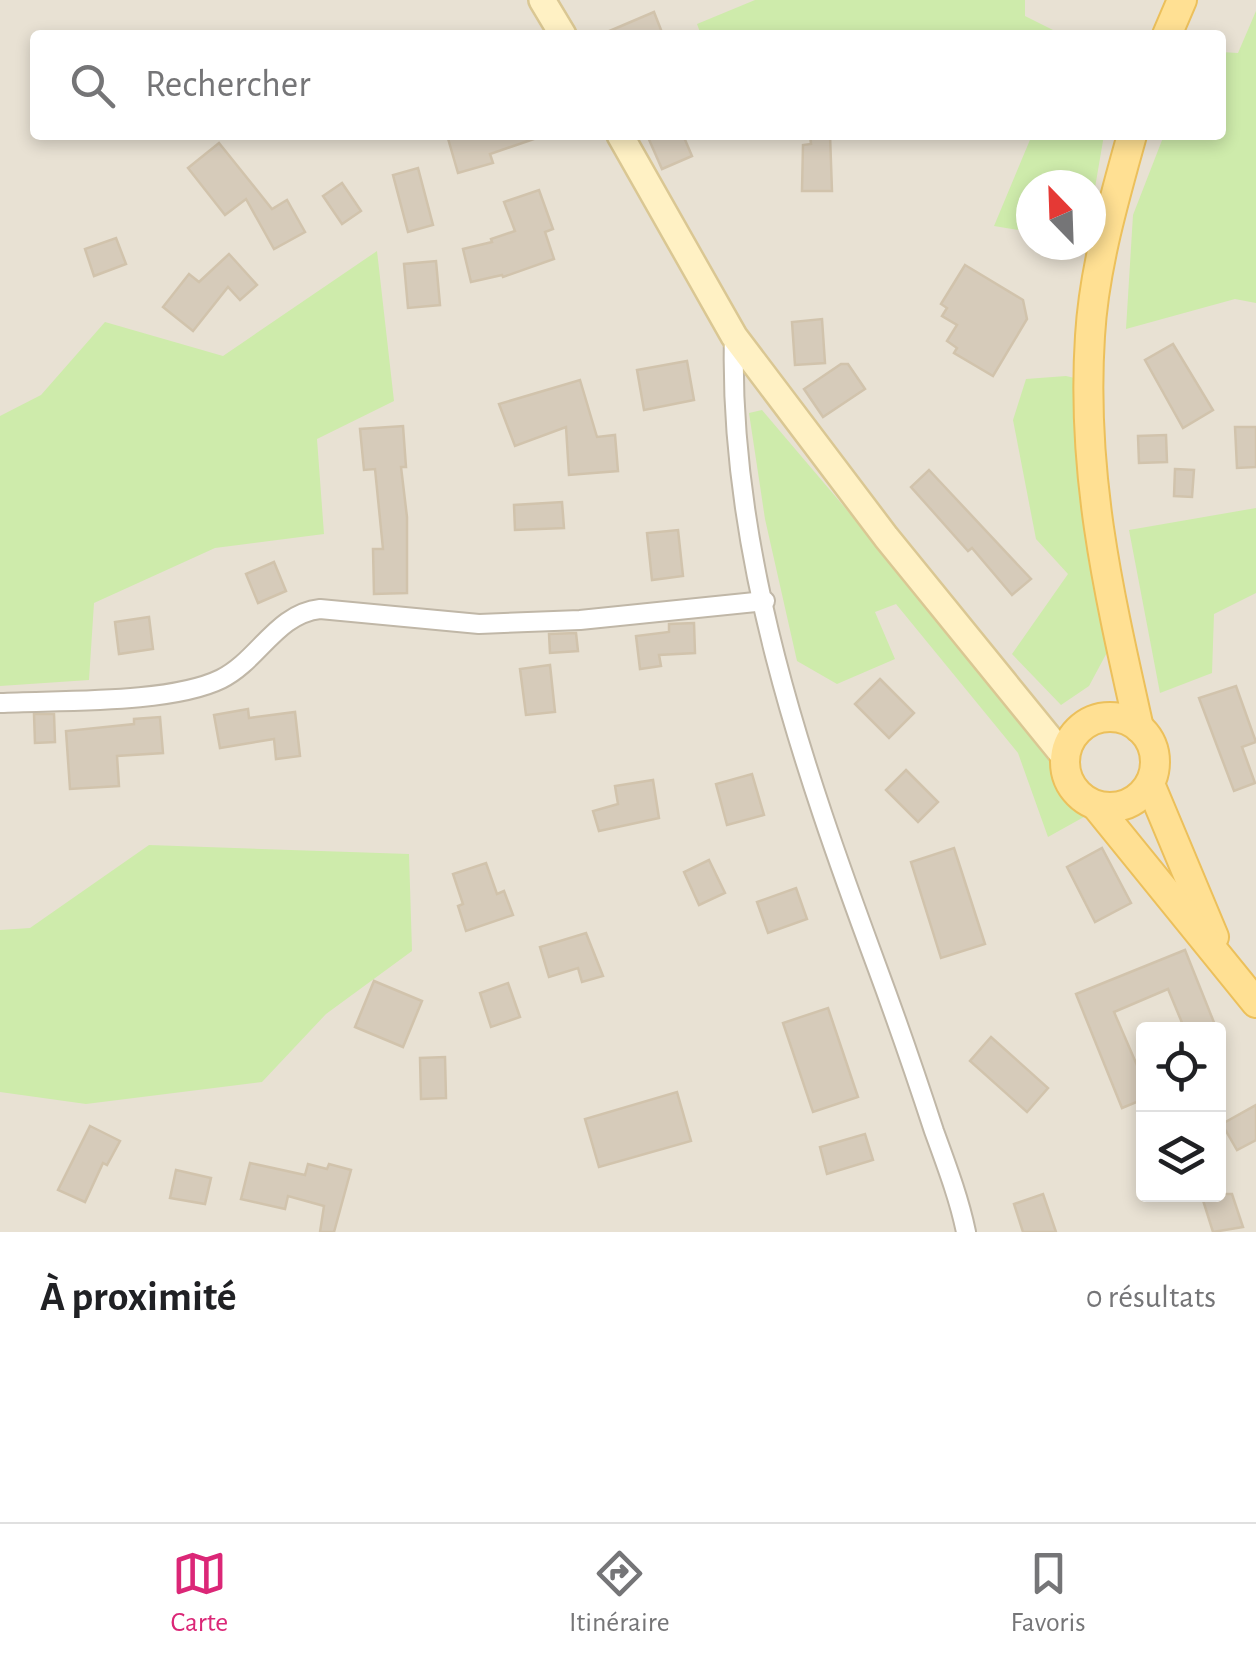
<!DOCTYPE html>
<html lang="fr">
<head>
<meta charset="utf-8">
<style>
  body { margin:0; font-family:"Alegreya Sans",sans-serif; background:#f2f2f2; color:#202124 }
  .controls { position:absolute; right:30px; bottom:30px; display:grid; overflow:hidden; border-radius:10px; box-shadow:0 5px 15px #0003 }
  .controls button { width:90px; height:90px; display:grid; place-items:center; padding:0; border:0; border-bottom:2px solid #e0e0e0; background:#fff; color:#202124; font:50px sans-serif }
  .compass { position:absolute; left:1016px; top:170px; width:90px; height:90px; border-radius:50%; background:#fff; box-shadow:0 5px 15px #0003; rotate:337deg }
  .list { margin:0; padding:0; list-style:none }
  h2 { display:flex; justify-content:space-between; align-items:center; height:130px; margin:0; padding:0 40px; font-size:42px }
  h2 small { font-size:32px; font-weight:400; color:#757577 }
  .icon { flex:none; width:55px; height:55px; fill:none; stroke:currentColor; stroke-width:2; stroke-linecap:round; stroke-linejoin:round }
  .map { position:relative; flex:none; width:1256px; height:1232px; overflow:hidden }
  .search { position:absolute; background:#fff; box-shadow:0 5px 15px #0003; left:30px; right:30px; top:30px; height:110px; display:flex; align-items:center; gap:25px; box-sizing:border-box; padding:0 35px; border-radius:10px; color:#757577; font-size:38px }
  .sheet { height:290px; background:#fff }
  nav { display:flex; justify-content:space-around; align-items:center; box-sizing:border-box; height:140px; border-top:2px solid #e0e0e0; background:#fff; font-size:28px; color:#757577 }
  nav a { display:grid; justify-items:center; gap:5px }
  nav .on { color:#db2777 }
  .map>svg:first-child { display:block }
  .residential { fill:#e8e1d3; fill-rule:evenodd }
  .green { fill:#ceebab }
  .building { fill:#d6cbba; stroke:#d1c3ac; stroke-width:2.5 }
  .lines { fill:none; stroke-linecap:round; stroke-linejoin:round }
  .street-casing { stroke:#c0b7a7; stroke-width:22 }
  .secondary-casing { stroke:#dac793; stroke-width:30 }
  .primary-casing { stroke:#ecc05b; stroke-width:32 }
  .street { stroke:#fff; stroke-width:18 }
  .secondary { stroke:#fff1c4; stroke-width:25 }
  .primary { stroke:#ffe093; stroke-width:28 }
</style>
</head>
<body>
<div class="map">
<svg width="1256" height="1232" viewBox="0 0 1256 1232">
  <rect width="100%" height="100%" fill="#f4efe5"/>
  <path class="residential" d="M 0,0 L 1256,0 L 1256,1232 L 0,1232 ZM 35,35 L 1221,35 L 1221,135 L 35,135 ZM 1031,185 L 1091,185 L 1091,245 L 1031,245 ZM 1144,1030 L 1218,1030 L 1218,1194 L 1144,1194 Z"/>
  <g class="green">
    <path d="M 755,0 L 1025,0 L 1025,16 L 1063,35 L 701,35 L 697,24 Z"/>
    <path d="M 1256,11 L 1256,303 L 1235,299 L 1126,329 L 1133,215 L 1164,135 L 1221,135 L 1221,52 L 1238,53 Z"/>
    <path d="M 1032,135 L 1104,135 L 1091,211 L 1091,185 L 1031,185 L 1031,232 L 994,226 Z"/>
    <path d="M 377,251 L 394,401 L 317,439 L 324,534 L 215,548 L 94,603 L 89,680 L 0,686 L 0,416 L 41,395 L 105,322 L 223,356 Z"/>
    <path d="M 1066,376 L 1079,379 L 1111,645 L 1089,686 L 1061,705 L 1012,654 L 1068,574 L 1036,539 L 1013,420 L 1026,379 Z"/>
    <path d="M 762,410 L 1100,808 L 1048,837 L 1018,753 L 896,604 L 875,612 L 895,659 L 837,684 L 797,661 L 765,519 L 749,413 Z"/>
    <path d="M 1256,508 L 1256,593 L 1214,614 L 1212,673 L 1160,693 L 1129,530 Z"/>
    <path d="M 149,845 L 409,854 L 412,951 L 326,1014 L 262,1082 L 86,1104 L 0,1092 L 0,930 L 30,928 Z"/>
  </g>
  <g class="building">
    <path d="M 654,12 L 663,35 L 600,35 Z"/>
    <path d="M 447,135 L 536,135 L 537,138 L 490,154 L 493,163 L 458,173 Z"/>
    <path d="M 647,135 L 683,135 L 692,156 L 662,169 Z"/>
    <path d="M 810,135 L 830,135 L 832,191 L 802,191 L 803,145 L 811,144 Z"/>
    <path d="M 219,143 L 272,209 L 287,200 L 305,232 L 274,249 L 246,199 L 225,215 L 188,168 Z"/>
    <path d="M 418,168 L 433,225 L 408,232 L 393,175 Z"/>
    <path d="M 342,183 L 361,211 L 342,224 L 323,196 Z"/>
    <path d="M 539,190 L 553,229 L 545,232 L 554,259 L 503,277 L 502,275 L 471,282 L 463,249 L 492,242 L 491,239 L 515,231 L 504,202 Z"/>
    <path d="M 116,238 L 126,264 L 94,276 L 85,249 Z"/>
    <path d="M 229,254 L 257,285 L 240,300 L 228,287 L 193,331 L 163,307 L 189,274 L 199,282 Z"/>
    <path d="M 436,261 L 440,305 L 408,308 L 404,264 Z"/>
    <path d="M 965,265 L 1023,300 L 1027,319 L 993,376 L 954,353 L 957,348 L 947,341 L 957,325 L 942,316 L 947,308 L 941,304 Z"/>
    <path d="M 822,319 L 825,363 L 795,365 L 792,322 Z"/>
    <path d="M 1173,344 L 1213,410 L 1183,428 L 1145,360 Z"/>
    <path d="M 687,361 L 694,400 L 644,410 L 637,370 Z"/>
    <path d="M 841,364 L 848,364 L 865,389 L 823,417 L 804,389 Z"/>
    <path d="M 580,380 L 597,437 L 615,435 L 618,471 L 569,475 L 566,427 L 515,446 L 499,404 Z"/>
    <path d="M 403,426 L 406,467 L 401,467 L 407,517 L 407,593 L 374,594 L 373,549 L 383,549 L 375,469 L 364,470 L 360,429 Z"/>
    <path d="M 1235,427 L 1256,427 L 1256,467 L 1237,468 Z"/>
    <path d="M 1166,435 L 1167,462 L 1139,463 L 1138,436 Z"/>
    <path d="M 1175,469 L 1194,470 L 1192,497 L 1174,496 Z"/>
    <path d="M 929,470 L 1031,579 L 1012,595 L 972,548 L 968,551 L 911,487 Z"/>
    <path d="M 562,502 L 564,528 L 515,530 L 514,505 Z"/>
    <path d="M 678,530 L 683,576 L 652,580 L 647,533 Z"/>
    <path d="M 274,562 L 286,591 L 258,603 L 246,574 Z"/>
    <path d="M 149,617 L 153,649 L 119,654 L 115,622 Z"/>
    <path d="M 694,623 L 695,653 L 659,655 L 661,666 L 640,669 L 636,636 L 669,632 L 669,624 Z"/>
    <path d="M 576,633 L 578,651 L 550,653 L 549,634 Z"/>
    <path d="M 550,665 L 555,712 L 526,715 L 520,669 Z"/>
    <path d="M 880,679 L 914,713 L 889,738 L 855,704 Z"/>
    <path d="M 1236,686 L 1256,742 L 1242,747 L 1255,783 L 1234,791 L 1199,698 Z"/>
    <path d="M 248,709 L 249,718 L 295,712 L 300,756 L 276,759 L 274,739 L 220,748 L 214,715 Z"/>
    <path d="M 34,714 L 54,714 L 55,742 L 35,743 Z"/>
    <path d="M 160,717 L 163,753 L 117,756 L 119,786 L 70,789 L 66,731 L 134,724 L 134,719 Z"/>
    <path d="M 906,770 L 938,802 L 918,822 L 886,790 Z"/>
    <path d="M 752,774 L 764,815 L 727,825 L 716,784 Z"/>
    <path d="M 653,780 L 659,818 L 599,831 L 593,811 L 618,804 L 615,786 Z"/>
    <path d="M 954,848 L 985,944 L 941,958 L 911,862 Z"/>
    <path d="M 1102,848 L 1131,903 L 1095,922 L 1067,867 Z"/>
    <path d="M 709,860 L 725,893 L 699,905 L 684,872 Z"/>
    <path d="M 486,863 L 497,894 L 504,891 L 513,915 L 466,931 L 458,906 L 463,904 L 453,874 Z"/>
    <path d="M 796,888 L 807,919 L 768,933 L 757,902 Z"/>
    <path d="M 586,933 L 603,976 L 582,982 L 578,968 L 549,977 L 540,947 Z"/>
    <path d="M 1185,950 L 1217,1030 L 1185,1030 L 1168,989 L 1114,1012 L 1139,1070 L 1144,1068 L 1144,1099 L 1122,1108 L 1076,994 Z"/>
    <path d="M 374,981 L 422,1001 L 403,1047 L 355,1027 Z"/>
    <path d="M 508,983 L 520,1017 L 491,1027 L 480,993 Z"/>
    <path d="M 828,1008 L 858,1097 L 813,1112 L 783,1023 Z"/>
    <path d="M 991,1037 L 1048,1088 L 1027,1112 L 970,1061 Z"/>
    <path d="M 445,1057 L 446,1098 L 421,1099 L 420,1058 Z"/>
    <path d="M 677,1092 L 691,1141 L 599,1167 L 585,1119 Z"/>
    <path d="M 1256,1105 L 1256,1140 L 1237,1150 L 1222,1124 Z"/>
    <path d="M 90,1126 L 120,1141 L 107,1165 L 103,1163 L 85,1202 L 58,1190 Z"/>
    <path d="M 865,1134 L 873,1160 L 827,1174 L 820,1147 Z"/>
    <path d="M 250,1163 L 305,1175 L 308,1164 L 327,1169 L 329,1164 L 351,1170 L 334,1232 L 320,1232 L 324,1206 L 288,1196 L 285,1209 L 241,1199 Z"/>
    <path d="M 176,1170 L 211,1178 L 205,1204 L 170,1198 Z"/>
    <path d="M 1043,1194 L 1056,1232 L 1023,1232 L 1014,1204 Z"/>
    <path d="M 1201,1194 L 1232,1194 L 1243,1227 L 1213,1232 Z"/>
  </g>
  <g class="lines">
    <g class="street-casing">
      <g id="street">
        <path d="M 734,336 C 728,552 803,767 877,967 C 897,1021 916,1076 934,1131 C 946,1164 959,1198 966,1232"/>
        <path d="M 0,703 C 59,700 170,704 221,679 C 259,660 276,614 320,609 L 479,624 L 580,620 L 765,601"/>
      </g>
    </g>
    <g class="secondary-casing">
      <g id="secondary">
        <path d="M 542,0 L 563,35"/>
        <path d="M 620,135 L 734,336 L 886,537 L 1064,756"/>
      </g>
    </g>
    <g class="primary-casing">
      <g id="primary">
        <path d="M 1167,35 L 1182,0"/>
        <path d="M 1132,135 C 1114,200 1094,268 1090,336 C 1081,475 1109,594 1139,728"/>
        <circle cx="1110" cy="762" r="45"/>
        <path d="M 1150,784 L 1214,937"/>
        <path d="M 1097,807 L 1256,1003"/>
      </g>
    </g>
    <use href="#street" class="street"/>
    <use href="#secondary" class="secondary"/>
    <use href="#primary" class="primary"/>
  </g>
</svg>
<div class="controls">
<button><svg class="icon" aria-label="locate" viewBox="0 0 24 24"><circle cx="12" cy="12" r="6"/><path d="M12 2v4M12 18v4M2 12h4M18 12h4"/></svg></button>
<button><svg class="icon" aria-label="layers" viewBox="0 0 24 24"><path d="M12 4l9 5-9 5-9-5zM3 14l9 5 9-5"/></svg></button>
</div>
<svg class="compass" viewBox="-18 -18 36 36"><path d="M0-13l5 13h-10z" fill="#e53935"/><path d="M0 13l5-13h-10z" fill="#757577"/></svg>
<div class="search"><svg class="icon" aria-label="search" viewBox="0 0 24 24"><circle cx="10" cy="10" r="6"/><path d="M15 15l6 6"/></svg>Rechercher</div>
</div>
<section class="sheet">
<h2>À proximité<small>0 résultats</small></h2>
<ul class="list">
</ul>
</section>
<nav>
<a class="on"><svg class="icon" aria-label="map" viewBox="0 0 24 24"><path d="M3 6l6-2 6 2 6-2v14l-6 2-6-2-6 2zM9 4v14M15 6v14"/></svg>Carte</a>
<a><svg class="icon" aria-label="directions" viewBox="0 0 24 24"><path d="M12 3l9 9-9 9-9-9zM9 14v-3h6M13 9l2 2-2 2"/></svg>Itinéraire</a>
<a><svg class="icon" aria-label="saved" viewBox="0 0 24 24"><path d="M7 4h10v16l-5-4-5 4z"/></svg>Favoris</a>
</nav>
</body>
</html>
